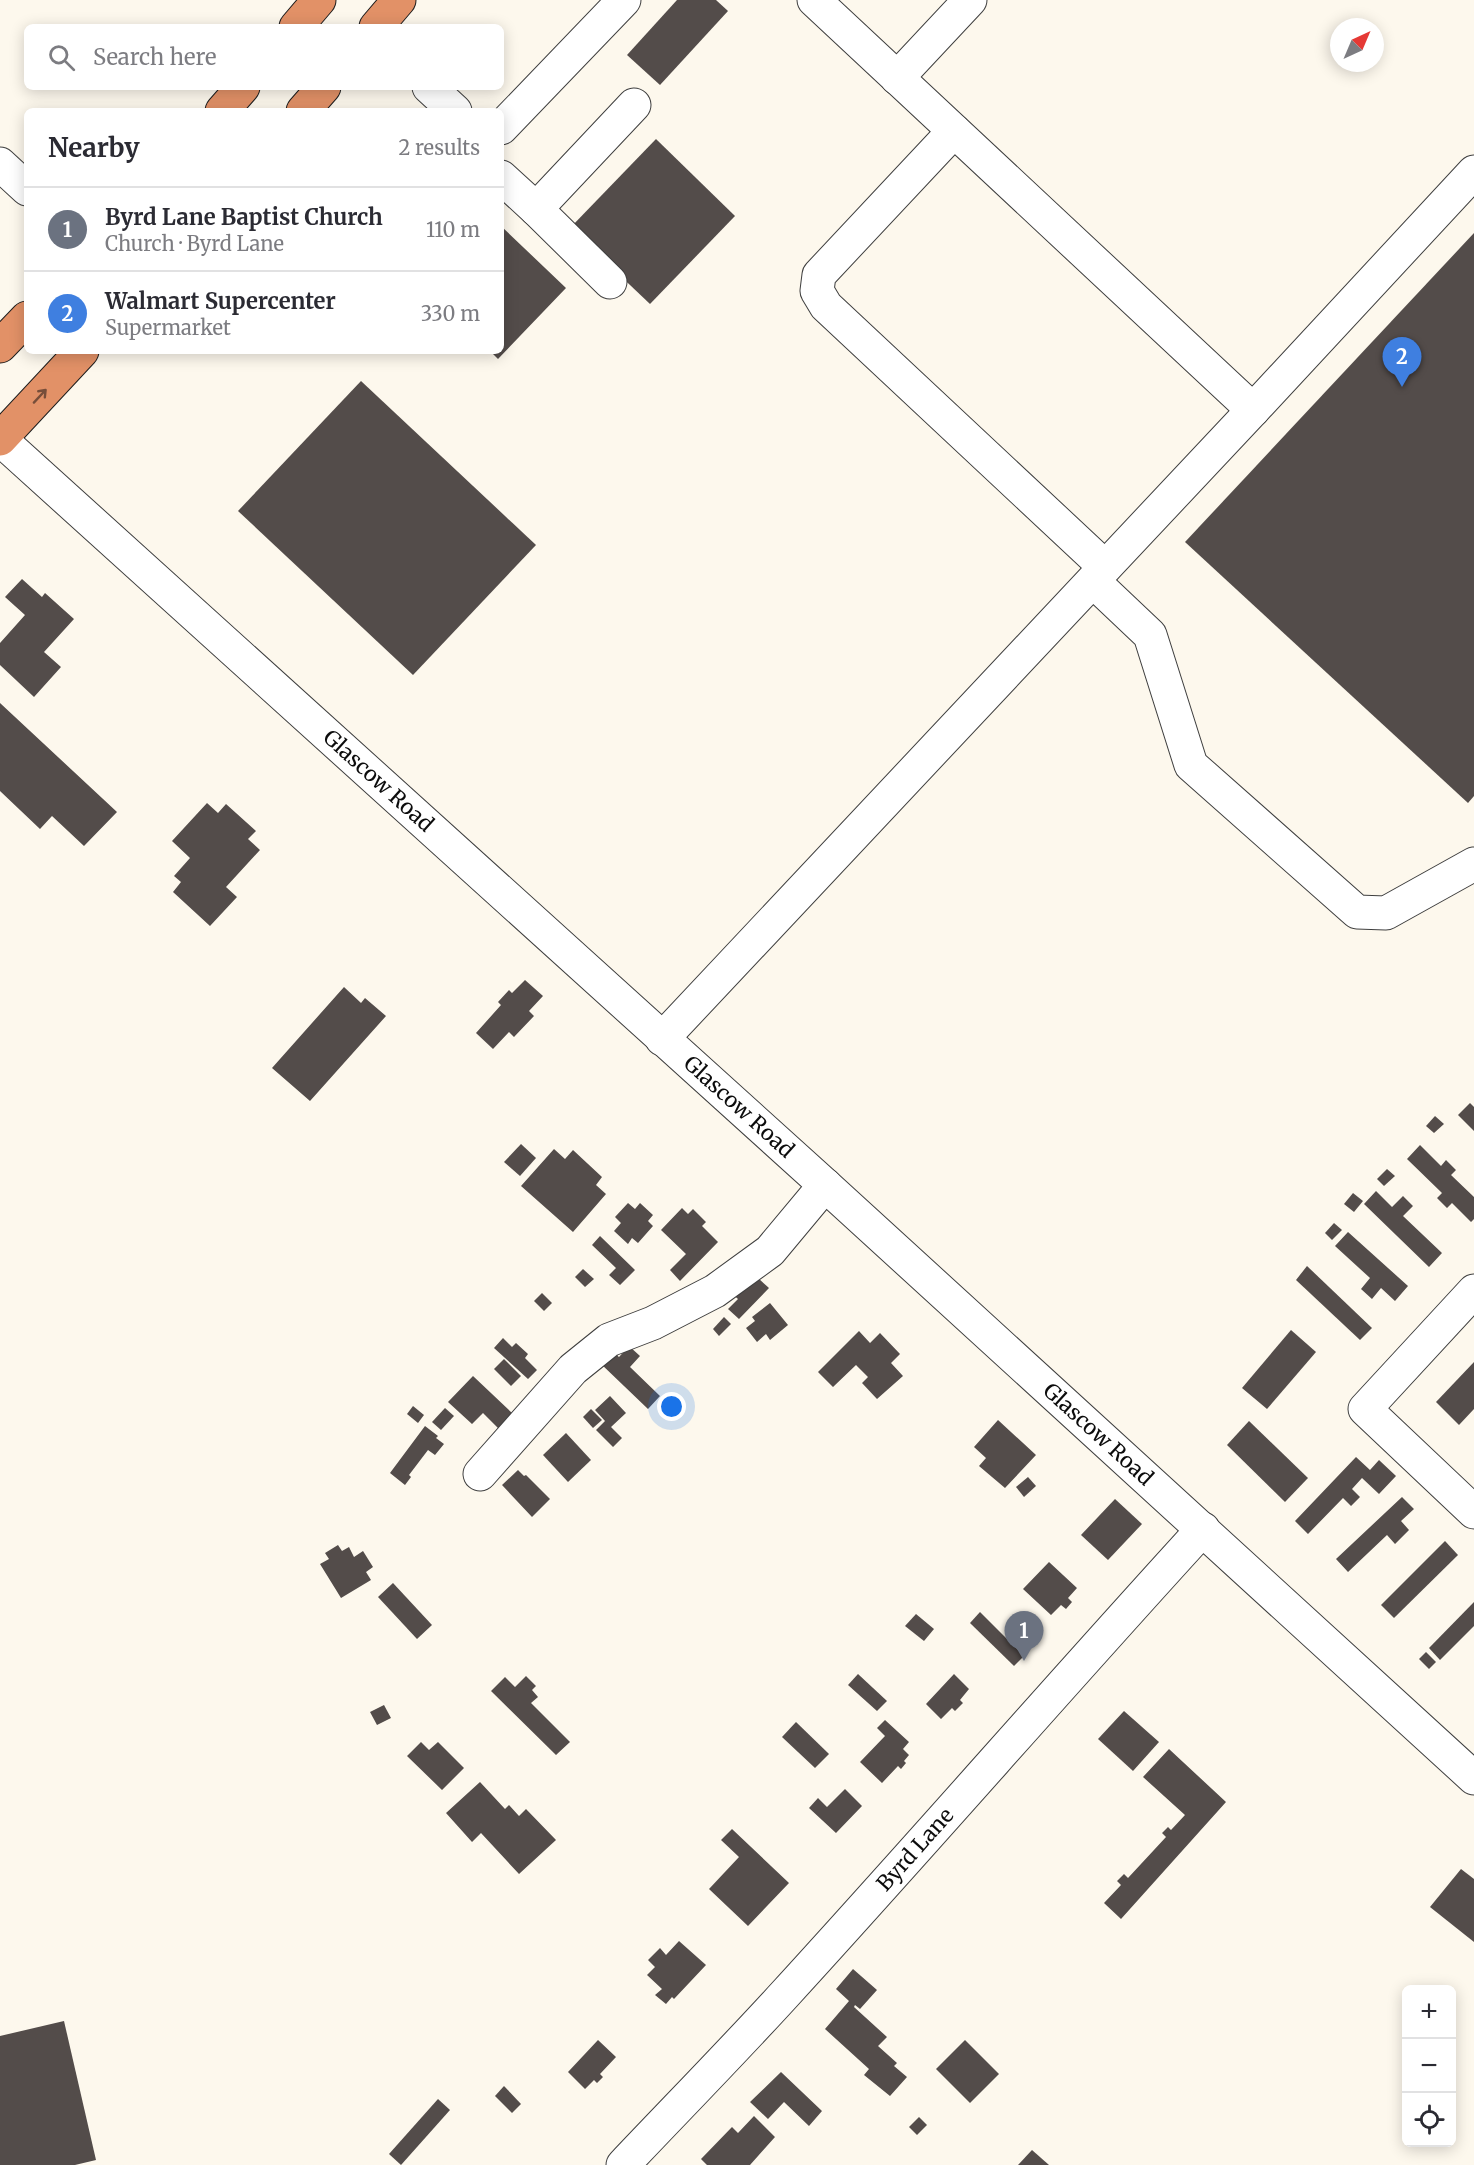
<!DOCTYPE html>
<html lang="en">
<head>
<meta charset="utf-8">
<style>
  body { margin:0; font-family:Merriweather,serif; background:#f2f2f3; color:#2b2b33 }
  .controls { position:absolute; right:18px; bottom:18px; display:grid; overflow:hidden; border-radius:9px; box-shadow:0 3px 15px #0003 }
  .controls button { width:54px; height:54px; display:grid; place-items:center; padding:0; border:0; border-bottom:2px solid #e1e1e2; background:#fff; color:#2b2b33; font:30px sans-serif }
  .compass { position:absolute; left:1330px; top:18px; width:54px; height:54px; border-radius:50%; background:#fff; box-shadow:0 3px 15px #0003; rotate:44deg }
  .you { position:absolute; left:672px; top:1407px; width:21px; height:21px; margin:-15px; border:4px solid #fff; border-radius:50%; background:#1a73e8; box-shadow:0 0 0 9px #1a73e833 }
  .badge { display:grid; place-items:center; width:39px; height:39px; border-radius:50%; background:#111827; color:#fff; font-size:20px; font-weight:700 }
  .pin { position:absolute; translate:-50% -50px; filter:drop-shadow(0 2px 3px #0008) }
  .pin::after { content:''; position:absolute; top:32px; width:21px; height:18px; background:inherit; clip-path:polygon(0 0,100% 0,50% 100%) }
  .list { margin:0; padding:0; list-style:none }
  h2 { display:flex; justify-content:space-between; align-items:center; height:78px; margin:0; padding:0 24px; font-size:26px }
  h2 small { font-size:20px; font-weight:400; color:#7c7c81 }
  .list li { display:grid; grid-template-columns:39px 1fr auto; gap:18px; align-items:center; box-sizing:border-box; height:84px; padding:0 24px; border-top:2px solid #e1e1e2 }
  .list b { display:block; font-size:22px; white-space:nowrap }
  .list p { margin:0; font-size:20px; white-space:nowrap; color:#7c7c81 }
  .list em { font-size:20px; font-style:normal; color:#7c7c81 }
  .icon { flex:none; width:33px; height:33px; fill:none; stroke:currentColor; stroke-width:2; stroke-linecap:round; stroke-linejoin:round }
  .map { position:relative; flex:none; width:1474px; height:2165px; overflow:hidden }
  .search { position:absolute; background:#fff; box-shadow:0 3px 15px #0003; left:24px; top:24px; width:480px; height:66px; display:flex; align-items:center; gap:15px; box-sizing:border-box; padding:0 21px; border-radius:9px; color:#7c7c81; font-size:22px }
  .panel { position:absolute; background:#fff; box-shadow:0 3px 15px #0003; left:24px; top:108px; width:480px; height:246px; border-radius:9px }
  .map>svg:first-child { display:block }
  .building { fill:#534c4a }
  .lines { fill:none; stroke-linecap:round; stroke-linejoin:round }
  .minor-casing { stroke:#3f3f3f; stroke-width:35 }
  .highway-casing { stroke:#1d1d1d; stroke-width:35 }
  .minor { stroke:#fff; stroke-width:33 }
  .highway { stroke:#e29167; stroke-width:33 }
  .oneway { stroke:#774e3a }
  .labels { text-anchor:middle; stroke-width:6; stroke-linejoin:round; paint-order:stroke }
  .street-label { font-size:21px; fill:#0c0c0c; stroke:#fff }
</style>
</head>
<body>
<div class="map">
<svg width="1474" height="2165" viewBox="0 0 1474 2165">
  <rect width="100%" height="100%" fill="#fdf8ed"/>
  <g class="building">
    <path d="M 677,0 L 716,0 L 728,11 L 660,85 L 627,55 Z"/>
    <path d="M 656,139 L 735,216 L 650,304 L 570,228 Z"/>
    <path d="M 501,226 L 566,288 L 498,359 L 490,351 L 501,351 Z"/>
    <path d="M 1474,233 L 1474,796 L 1468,803 L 1185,542 Z"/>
    <path d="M 361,381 L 536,545 L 413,675 L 238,511 Z"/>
    <path d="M 22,579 L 42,597 L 45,593 L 74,619 L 44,652 L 61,667 L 34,697 L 0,665 L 0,643 L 25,615 L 5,597 Z"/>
    <path d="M 0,703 L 117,812 L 84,846 L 52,816 L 40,829 L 0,791 Z"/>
    <path d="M 207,803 L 218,813 L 226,804 L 256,831 L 248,839 L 260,850 L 226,887 L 237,897 L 210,926 L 173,892 L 181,882 L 174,876 L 190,858 L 172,841 Z"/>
    <path d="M 525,980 L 543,996 L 529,1011 L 534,1016 L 514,1037 L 509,1032 L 493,1049 L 476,1033 L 501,1005 L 498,1002 L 509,990 L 512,993 Z"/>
    <path d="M 344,987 L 361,1003 L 365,998 L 386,1016 L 310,1101 L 272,1068 Z"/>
    <path d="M 1470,1103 L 1474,1107 L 1474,1131 L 1458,1115 Z"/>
    <path d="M 1435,1116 L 1444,1124 L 1434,1133 L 1426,1126 Z"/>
    <path d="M 521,1144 L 536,1158 L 520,1176 L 504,1162 Z"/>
    <path d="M 1420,1145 L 1441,1166 L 1446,1160 L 1456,1170 L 1451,1175 L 1474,1197 L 1474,1219 L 1471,1222 L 1452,1203 L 1447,1208 L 1437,1198 L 1442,1193 L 1407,1159 Z"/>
    <path d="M 554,1149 L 565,1159 L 573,1150 L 602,1177 L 596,1185 L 606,1194 L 573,1232 L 521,1186 Z"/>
    <path d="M 1387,1169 L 1395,1176 L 1384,1186 L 1377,1179 Z"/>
    <path d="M 1376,1191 L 1392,1207 L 1403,1196 L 1413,1206 L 1403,1216 L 1442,1253 L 1429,1267 L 1364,1204 Z"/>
    <path d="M 1353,1193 L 1363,1201 L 1354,1212 L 1344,1204 Z"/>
    <path d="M 628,1203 L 635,1209 L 640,1203 L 653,1215 L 648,1221 L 653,1226 L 638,1243 L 632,1238 L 628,1244 L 614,1231 L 621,1223 L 615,1217 Z"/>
    <path d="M 682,1208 L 688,1214 L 693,1209 L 706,1222 L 702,1226 L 718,1242 L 680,1281 L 670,1270 L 686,1254 L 661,1230 Z"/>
    <path d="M 1334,1223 L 1342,1230 L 1332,1240 L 1325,1233 Z"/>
    <path d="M 1348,1232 L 1408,1286 L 1395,1301 L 1381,1288 L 1372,1299 L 1361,1289 L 1370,1278 L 1335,1246 Z"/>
    <path d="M 600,1236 L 635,1270 L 620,1285 L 609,1275 L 616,1268 L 592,1245 Z"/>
    <path d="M 1307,1266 L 1372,1328 L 1360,1340 L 1296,1280 Z"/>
    <path d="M 583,1269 L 594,1279 L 585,1287 L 575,1277 Z"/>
    <path d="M 758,1278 L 769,1288 L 739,1319 L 728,1309 L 738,1299 L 730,1292 L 742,1280 L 748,1287 Z"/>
    <path d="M 542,1293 L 552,1303 L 544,1311 L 534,1301 Z"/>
    <path d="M 770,1303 L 788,1325 L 770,1340 L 766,1334 L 757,1342 L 746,1328 L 755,1321 L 752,1317 Z"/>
    <path d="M 724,1317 L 731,1324 L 719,1336 L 713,1329 Z"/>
    <path d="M 1291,1330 L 1316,1352 L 1267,1409 L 1242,1388 Z"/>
    <path d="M 859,1331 L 870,1343 L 880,1333 L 900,1354 L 891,1363 L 903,1376 L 877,1399 L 862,1383 L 868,1377 L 856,1365 L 833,1387 L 818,1372 Z"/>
    <path d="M 503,1338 L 512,1347 L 516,1343 L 528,1354 L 525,1358 L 537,1370 L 528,1379 L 494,1348 Z"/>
    <path d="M 629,1346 L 640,1356 L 630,1367 L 660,1396 L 648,1409 L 600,1363 L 612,1351 L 619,1357 Z"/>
    <path d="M 504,1359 L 521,1376 L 511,1386 L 494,1369 Z"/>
    <path d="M 1474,1362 L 1474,1409 L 1459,1425 L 1436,1402 Z"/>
    <path d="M 473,1376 L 512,1413 L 498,1428 L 483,1413 L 472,1424 L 448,1402 Z"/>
    <path d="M 610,1396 L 626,1413 L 611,1427 L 622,1438 L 613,1447 L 596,1430 L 605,1421 L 595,1410 Z"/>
    <path d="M 413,1406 L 424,1415 L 418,1423 L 407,1414 Z"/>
    <path d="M 445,1408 L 454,1416 L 441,1430 L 432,1422 Z"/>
    <path d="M 591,1409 L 602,1420 L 593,1428 L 583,1417 Z"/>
    <path d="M 998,1420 L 1036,1455 L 1005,1488 L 979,1466 L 986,1458 L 974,1447 Z"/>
    <path d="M 1249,1421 L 1308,1478 L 1285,1502 L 1227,1445 Z"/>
    <path d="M 425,1426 L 438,1436 L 436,1438 L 444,1444 L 435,1455 L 428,1450 L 409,1475 L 411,1477 L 405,1485 L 390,1473 Z"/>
    <path d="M 566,1433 L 591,1460 L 568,1482 L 543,1455 Z"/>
    <path d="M 1356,1457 L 1370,1470 L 1379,1460 L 1396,1476 L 1379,1494 L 1362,1478 L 1352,1489 L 1360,1497 L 1351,1506 L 1343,1498 L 1308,1534 L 1295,1521 Z"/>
    <path d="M 518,1470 L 524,1476 L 526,1475 L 550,1499 L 532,1517 L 502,1485 Z"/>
    <path d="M 1028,1477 L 1036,1486 L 1024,1497 L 1016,1487 Z"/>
    <path d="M 1402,1497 L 1414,1509 L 1401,1521 L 1409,1530 L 1395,1544 L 1387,1535 L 1348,1572 L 1336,1559 Z"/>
    <path d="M 1115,1499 L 1142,1524 L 1108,1560 L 1081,1535 Z"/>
    <path d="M 1445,1541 L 1458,1555 L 1394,1618 L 1381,1605 Z"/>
    <path d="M 338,1545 L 342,1551 L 349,1547 L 354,1557 L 363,1551 L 373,1567 L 366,1572 L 371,1580 L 341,1598 L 320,1564 L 329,1559 L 325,1553 Z"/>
    <path d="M 1049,1562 L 1077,1588 L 1068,1598 L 1072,1602 L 1066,1609 L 1061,1605 L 1051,1615 L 1023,1589 Z"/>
    <path d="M 393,1583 L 432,1625 L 417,1639 L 378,1597 Z"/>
    <path d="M 1474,1602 L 1474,1626 L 1440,1660 L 1429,1648 Z"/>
    <path d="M 980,1612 L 1024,1656 L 1014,1666 L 970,1623 Z"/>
    <path d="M 916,1614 L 934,1629 L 924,1641 L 905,1626 Z"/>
    <path d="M 1426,1652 L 1436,1662 L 1429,1669 L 1419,1659 Z"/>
    <path d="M 858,1674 L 887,1701 L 877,1711 L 848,1685 Z"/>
    <path d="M 954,1674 L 969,1689 L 960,1700 L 963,1703 L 955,1711 L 952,1708 L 941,1719 L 926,1704 Z"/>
    <path d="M 526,1676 L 536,1686 L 532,1690 L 538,1697 L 531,1703 L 570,1742 L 556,1755 L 491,1691 L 505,1677 L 515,1687 Z"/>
    <path d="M 384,1705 L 391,1718 L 377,1725 L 370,1712 Z"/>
    <path d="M 1124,1711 L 1159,1742 L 1133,1771 L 1098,1739 Z"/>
    <path d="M 885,1720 L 909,1742 L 903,1749 L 909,1755 L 904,1761 L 906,1763 L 901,1769 L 898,1766 L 882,1783 L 860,1762 L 885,1736 L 877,1728 Z"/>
    <path d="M 796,1722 L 829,1754 L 815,1768 L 782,1737 Z"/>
    <path d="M 421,1742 L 429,1750 L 438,1742 L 464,1768 L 442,1790 L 407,1756 Z"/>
    <path d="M 1169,1749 L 1226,1802 L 1121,1919 L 1104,1903 L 1121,1885 L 1117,1881 L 1124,1874 L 1128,1878 L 1166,1837 L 1162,1833 L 1168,1827 L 1171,1830 L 1185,1815 L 1143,1777 Z"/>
    <path d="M 480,1782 L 505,1809 L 509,1805 L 519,1816 L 526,1809 L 556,1840 L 519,1874 L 481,1833 L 472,1842 L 446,1813 Z"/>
    <path d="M 845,1789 L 862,1806 L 836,1833 L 809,1808 L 818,1798 L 827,1807 Z"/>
    <path d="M 732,1829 L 789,1883 L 748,1926 L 709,1889 L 739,1857 L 721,1840 Z"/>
    <path d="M 1461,1869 L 1474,1879 L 1474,1942 L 1430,1907 Z"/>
    <path d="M 679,1941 L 706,1965 L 674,1999 L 672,1997 L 666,2004 L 655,1995 L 662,1989 L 647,1975 L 655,1967 L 648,1960 L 660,1948 L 666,1955 Z"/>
    <path d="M 853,1969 L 877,1990 L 860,2009 L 855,2005 L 854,2007 L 887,2037 L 878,2046 L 897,2063 L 894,2066 L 907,2077 L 890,2096 L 864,2075 L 869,2069 L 825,2029 L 849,2001 L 836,1989 Z"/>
    <path d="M 64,2021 L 96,2160 L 75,2165 L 0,2165 L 0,2036 Z"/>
    <path d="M 598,2040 L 616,2057 L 600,2074 L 603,2077 L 597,2083 L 594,2080 L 585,2089 L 568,2072 Z"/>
    <path d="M 965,2040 L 999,2074 L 970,2103 L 936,2069 Z"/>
    <path d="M 781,2072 L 822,2111 L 809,2126 L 784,2102 L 768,2119 L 750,2102 Z"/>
    <path d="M 504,2086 L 521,2104 L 512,2113 L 495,2096 Z"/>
    <path d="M 438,2099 L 450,2110 L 401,2165 L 389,2154 Z"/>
    <path d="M 754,2116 L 775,2137 L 750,2165 L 707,2165 L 701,2159 L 732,2127 L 738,2133 Z"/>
    <path d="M 919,2117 L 927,2125 L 917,2135 L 909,2127 Z"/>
    <path d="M 1032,2150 L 1049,2165 L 1018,2165 Z"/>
  </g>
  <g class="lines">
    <g class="minor-casing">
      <g id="minor">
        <path d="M 814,0 L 1253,410"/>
        <path d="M 897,78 L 970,0"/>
        <path d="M 429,87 L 455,111"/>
        <path d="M 501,128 L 624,0"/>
        <path d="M 954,131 L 819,275 L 817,291 L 826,306 L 1105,567"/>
        <path d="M 0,164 L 27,189"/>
        <path d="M 501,177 L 536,209 L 634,105"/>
        <path d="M 536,209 L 610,282"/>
        <path id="s1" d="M 0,439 L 825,1185 L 1474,1778"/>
        <path d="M 1093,581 L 1150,635 L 1191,765 L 1357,912 L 1386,913 L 1474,864"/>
        <path d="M 662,1039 L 1253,410 L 1474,172"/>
        <path d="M 1474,1291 L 1365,1409 L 1474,1512"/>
        <path d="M 480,1474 L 573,1369 L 609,1340 L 653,1323 L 715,1291 L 770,1251 L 825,1185"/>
        <path id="s2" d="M 623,2165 C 677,2108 732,2052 785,1994 C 926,1840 1062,1683 1203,1529"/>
      </g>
    </g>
    <g class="highway-casing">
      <g id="highway">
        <path d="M 296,27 L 319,0"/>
        <path d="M 376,27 L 399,0"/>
        <path d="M 222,111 L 243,87"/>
        <path d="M 303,111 L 324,87"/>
        <path d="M 0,346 L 27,318"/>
        <path d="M 0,439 L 82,351"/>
      </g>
    </g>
    <use href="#minor" class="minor"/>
    <use href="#highway" class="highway"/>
  </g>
  <defs><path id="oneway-shaft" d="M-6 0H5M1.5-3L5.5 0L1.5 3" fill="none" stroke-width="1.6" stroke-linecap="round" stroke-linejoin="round" transform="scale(1.5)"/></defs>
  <use class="oneway" href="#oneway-shaft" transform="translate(40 396) rotate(-47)"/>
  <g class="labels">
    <g class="street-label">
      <text dy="7" stroke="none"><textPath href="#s1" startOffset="510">Glascow Road</textPath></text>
      <text dy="7" stroke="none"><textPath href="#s1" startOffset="996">Glascow Road</textPath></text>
      <text dy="7" stroke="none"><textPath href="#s1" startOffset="1482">Glascow Road</textPath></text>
      <text dy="7" stroke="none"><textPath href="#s2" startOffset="430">Byrd Lane</textPath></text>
    </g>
  </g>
</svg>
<div class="controls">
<button>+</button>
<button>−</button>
<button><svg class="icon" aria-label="locate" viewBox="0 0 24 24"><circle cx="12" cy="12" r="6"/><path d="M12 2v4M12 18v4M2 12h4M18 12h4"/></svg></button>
</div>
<svg class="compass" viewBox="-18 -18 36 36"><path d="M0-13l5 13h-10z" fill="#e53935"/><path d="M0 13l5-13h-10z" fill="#7c7c81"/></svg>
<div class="you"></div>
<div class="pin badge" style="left:1024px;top:1661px;background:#6b7280">1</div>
<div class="pin badge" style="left:1402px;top:387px;background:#3f7fe0">2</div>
<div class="search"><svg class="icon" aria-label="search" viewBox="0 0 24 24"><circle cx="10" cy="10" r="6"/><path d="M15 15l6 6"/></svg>Search here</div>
<section class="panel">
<h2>Nearby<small>2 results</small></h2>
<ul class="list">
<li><span class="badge" style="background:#6b7280">1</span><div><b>Byrd Lane Baptist Church</b><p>Church · Byrd Lane</p></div><em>110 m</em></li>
<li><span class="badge" style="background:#3f7fe0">2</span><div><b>Walmart Supercenter</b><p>Supermarket</p></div><em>330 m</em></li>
</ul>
</section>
</div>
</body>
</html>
